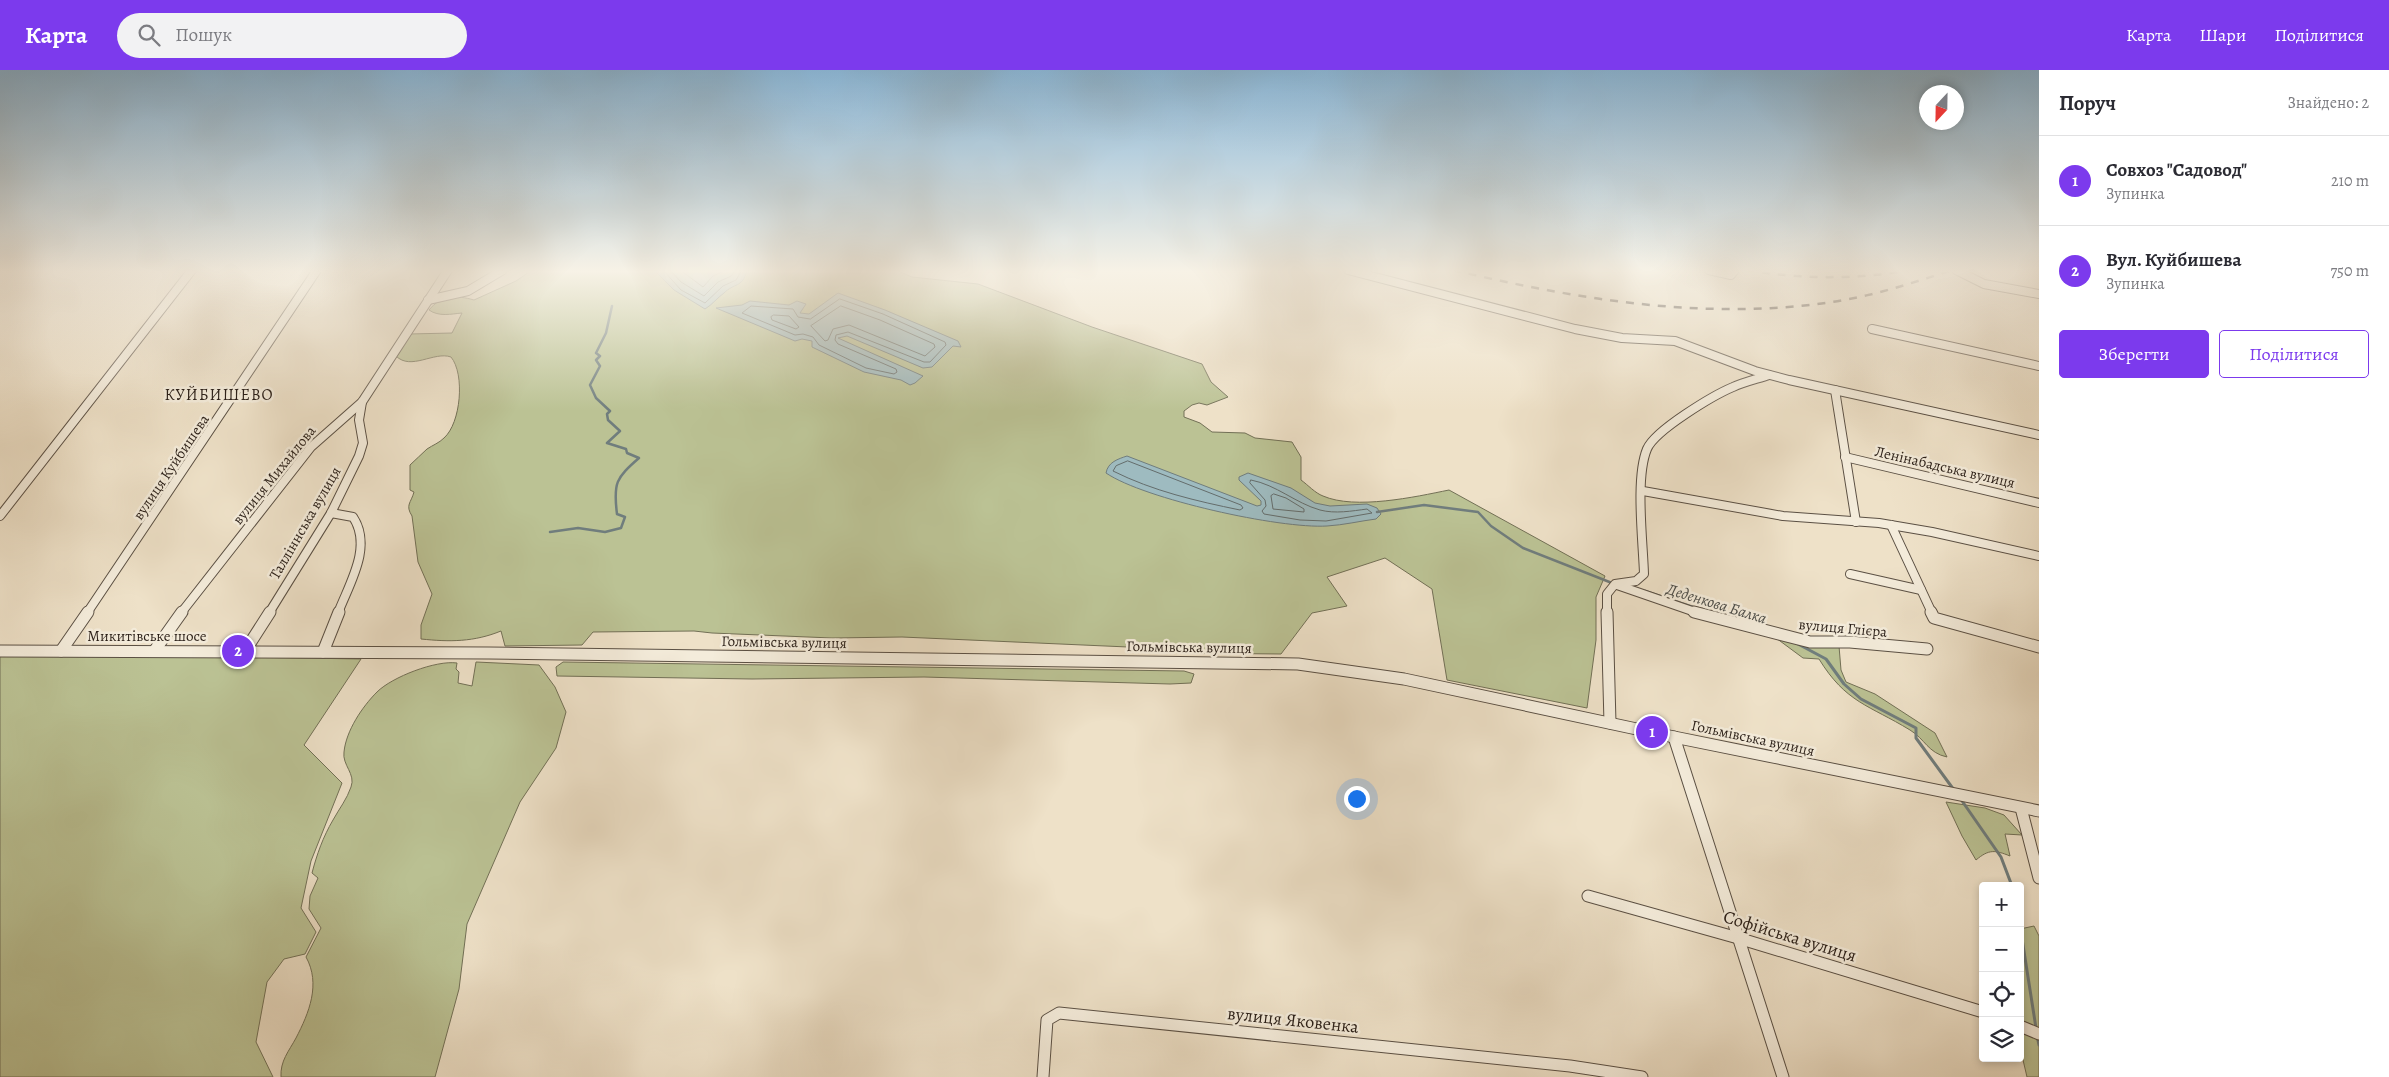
<!DOCTYPE html>
<html lang="uk">
<head>
<meta charset="utf-8">
<style>
  body { margin:0; font-family:Alegreya,serif; background:#f2f2f3; color:#2b2b33 }
  .controls { position:absolute; right:15px; bottom:15px; display:grid; overflow:hidden; border-radius:5px; box-shadow:0 2px 8px #0003 }
  .controls button { width:45px; height:45px; display:grid; place-items:center; padding:0; border:0; border-bottom:1px solid #e1e1e2; background:#fff; color:#2b2b33; font:25px sans-serif }
  .compass { position:absolute; left:1919px; top:15px; width:45px; height:45px; border-radius:50%; background:#fff; box-shadow:0 2px 8px #0003; rotate:202deg }
  .you { position:absolute; left:1356px; top:728px; width:18px; height:18px; margin:-12px; border:4px solid #fff; border-radius:50%; background:#1a73e8; box-shadow:0 0 0 8px #1a73e833 }
  .badge { display:grid; place-items:center; width:32px; height:32px; border-radius:50%; background:#7c3aed; color:#fff; font-size:16px; font-weight:700 }
  .pin { position:absolute; translate:-50% -50%; border:2px solid #fff; box-shadow:0 1px 5px #0006 }
  .list { margin:0; padding:0; list-style:none }
  h2 { display:flex; justify-content:space-between; align-items:center; height:65px; margin:0; padding:0 20px; font-size:21px }
  h2 small { font-size:16px; font-weight:400; color:#7c7c81 }
  .list li { display:grid; grid-template-columns:32px 1fr auto; gap:15px; align-items:center; box-sizing:border-box; height:90px; padding:0 20px; border-top:1px solid #e1e1e2 }
  .list b { display:block; font-size:19px; white-space:nowrap }
  .list p { margin:0; font-size:16px; white-space:nowrap; color:#7c7c81 }
  .list em { font-size:16px; font-style:normal; color:#7c7c81 }
  .actions { display:flex; gap:10px; padding:15px 20px }
  .actions a { flex:1; padding:11px 0; border:1px solid #7c3aed; border-radius:5px; text-align:center; font-size:18px; color:#7c3aed }
  .actions .main { background:#7c3aed; color:#fff }
  .icon { flex:none; width:28px; height:28px; fill:none; stroke:currentColor; stroke-width:2; stroke-linecap:round; stroke-linejoin:round }
  .map { position:relative; flex:none; width:2039px; height:1007px; overflow:hidden }
  header { display:flex; align-items:center; gap:30px; box-sizing:border-box; height:70px; padding:0 25px; background:#7c3aed; color:#fff }
  header strong { font-size:24px }
  nav { display:flex; gap:28px; margin-inline-start:auto; font-size:18px }
  .search { width:350px; height:45px; background:#f2f2f3; display:flex; align-items:center; gap:12px; box-sizing:border-box; padding:0 18px; border-radius:28px; color:#7c7c81; font-size:19px }
  main { display:flex }
  aside { flex:1; background:#fff }
  .map>svg:first-child { display:block }
  .green { fill:#bbc294; stroke:#727056 }
  .water { fill:#9ebbc0; stroke:#707d7d }
  .lines { fill:none; stroke-linecap:round; stroke-linejoin:round }
  .shore { stroke:#646d6c; stroke-width:1 }
  .stream-far1 { stroke:#707d7d; stroke-width:2.5 }
  .stream { stroke:#707d7d; stroke-width:3 }
  .minor-far1-casing { stroke:#5b5044; stroke-width:10 }
  .minor-casing { stroke:#5b5044; stroke-width:13 }
  .minor-far1 { stroke:#f4ecdb; stroke-width:8 }
  .minor { stroke:#f4ecdb; stroke-width:11 }
  .rail { stroke:#2a1f18; stroke-width:2.5; stroke-dasharray:8 8; stroke-linecap:butt }
  .labels { text-anchor:middle; stroke-width:5; stroke-linejoin:round; paint-order:stroke }
  .street-label { font-size:15px; fill:#2a1f18; stroke:#f4ecdb }
  .neighbourhood-label { font-size:16px; letter-spacing:1px; fill:#2a1f18; stroke:#f4ecdb }
  .water-label { font-size:16px; font-style:italic; fill:#4d4e4a; stroke:#f4ecdb }
  .near-street-label { font-size:18px; fill:#2a1f18; stroke:#f4ecdb }
</style>
</head>
<body>
<header>
<strong>Карта</strong>
<div class="search"><svg class="icon" aria-label="search" viewBox="0 0 24 24"><circle cx="10" cy="10" r="6"/><path d="M15 15l6 6"/></svg>Пошук</div>
<nav><a>Карта</a><a>Шари</a><a>Поділитися</a></nav>
</header>
<main>
<div class="map">
<svg width="2039" height="1007" viewBox="0 0 2039 1007">
  <rect width="100%" height="100%" fill="#eee1c8"/>
  <filter id="stains"><feTurbulence type="fractalNoise" baseFrequency=".004" numOctaves="4"/><feColorMatrix values="0 0 0 0 .2 0 0 0 0 .09 0 0 0 0 .02 0 0 0 .5 -.17"/></filter>
  <radialGradient id="worn" r=".72"><stop offset=".6" stop-color="#630" stop-opacity="0"/><stop offset="1" stop-color="#630" stop-opacity=".3"/></radialGradient>
  <g class="green">
    <path d="M 532,200 L 896,200 L 912,207 L 978,214 L 1092,257 L 1202,294 L 1211,312 L 1228,327 L 1207,335 L 1199,333 L 1192,335 L 1184,341 L 1184,347 L 1200,353 L 1212,362 L 1245,363 L 1255,368 L 1292,372 L 1301,387 L 1301,410 C 1308,415 1315,423 1323,426 C 1355,440 1415,427 1449,420 L 1605,506 L 1596,527 L 1596,570 L 1587,638 L 1447,610 L 1432,519 L 1385,488 L 1327,507 L 1347,536 L 1312,543 L 1281,584 L 1176,583 L 1172,575 L 1128,577 L 902,567 L 832,568 L 712,563 L 694,561 L 593,562 L 582,575 L 505,576 L 501,561 C 474,572 450,572 421,569 L 421,555 L 432,524 L 418,492 L 412,446 C 405,435 411,433 414,422 L 410,420 L 410,395 C 416,390 421,384 427,379 C 433,375 439,373 444,368 C 461,353 465,304 451,287 C 434,281 411,301 396,286 L 409,264 L 452,263 L 462,243 C 451,244 439,247 429,240 C 441,225 457,225 474,230 L 516,211 Z"/>
    <path d="M 1776,568 L 1839,576 L 1841,600 L 1846,612 L 1875,624 L 1935,663 L 1947,687 C 1928,683 1925,669 1910,660 C 1869,635 1846,633 1819,589 L 1803,588 Z"/>
    <path d="M 0,583 L 361,589 L 304,675 L 342,713 L 311,791 L 301,838 L 316,862 L 305,884 L 284,889 L 267,912 L 256,972 L 273,1007 L 0,1007 Z"/>
    <path d="M 476,592 L 539,595 L 555,617 L 566,642 L 556,678 L 520,732 L 467,854 L 459,919 L 435,1007 L 281,1007 C 280,991 289,981 296,968 C 309,943 321,914 306,887 L 321,858 L 309,839 L 310,826 L 318,808 L 312,803 C 317,784 323,767 333,750 C 339,739 347,729 351,717 C 356,704 342,695 344,682 C 346,661 362,637 377,622 C 392,607 436,590 457,593 L 456,599 L 459,602 L 458,613 L 472,616 Z"/>
    <path d="M 563,592 L 1184,601 L 1194,604 L 1191,613 L 1170,614 L 924,607 L 752,609 L 557,606 L 556,597 Z"/>
    <path d="M 1946,732 L 1985,738 L 2004,745 L 2022,765 L 2005,764 L 2010,786 C 1995,780 1989,779 1976,790 L 1962,766 Z"/>
    <path d="M 2034,856 L 2039,866 L 2039,1007 L 2027,1007 L 2020,977 L 2020,859 Z"/>
  </g>
  <g class="water">
    <path d="M 654,200 L 745,200 L 747,201 C 742,218 734,213 724,223 C 717,228 713,234 705,239 L 674,220 Z"/>
    <path d="M 838,223 L 885,240 L 958,271 L 961,277 L 953,276 L 932,297 L 923,298 L 847,266 L 838,268 L 923,306 L 915,313 L 910,315 L 901,310 L 864,302 L 812,277 L 812,271 L 802,269 L 795,271 L 716,238 L 742,235 L 750,231 L 789,235 L 797,231 L 806,234 L 800,243 L 809,244 Z"/>
    <path d="M 1127,386 L 1257,436 L 1261,435 L 1261,431 L 1239,410 L 1239,407 L 1248,403 L 1291,418 L 1315,433 L 1330,436 L 1367,434 L 1377,438 L 1381,444 L 1376,449 C 1360,451 1344,455 1327,456 C 1280,459 1144,429 1106,403 C 1108,392 1118,389 1127,386 Z"/>
  </g>
  <g class="lines">
    <g class="shore">
      <path d="M 663,200 L 681,220 L 705,233 L 723,216 L 736,210 L 742,200"/>
      <path d="M 670,200 L 681,212 L 704,226 L 718,212 L 731,206 L 735,200"/>
      <path d="M 680,200 L 703,217 L 713,206 L 726,200"/>
      <path d="M 840,229 L 883,244 L 945,272 L 946,275 L 930,292 L 924,292 L 848,262 L 836,265 L 835,270 L 838,274 L 896,299 L 897,302 L 894,304 L 866,298 L 819,275 L 813,267 L 803,264 L 795,265 L 742,243 L 751,236 L 793,239 L 798,247 L 810,249 Z"/>
      <path d="M 841,236 L 880,250 L 934,274 L 935,277 L 925,286 L 849,255 L 833,259 L 828,270 L 825,271 L 811,256 Z"/>
      <path d="M 774,245 L 789,246 L 799,257 L 796,259 L 772,250 L 771,247 Z"/>
      <path d="M 1128,391 L 1241,435 L 1243,438 L 1240,440 C 1196,431 1153,421 1113,401 L 1116,396 Z"/>
      <path d="M 1251,410 C 1277,415 1295,433 1320,440 C 1335,444 1352,441 1367,439 L 1372,443 L 1326,451 L 1300,450 L 1264,444 L 1262,441 L 1266,436 L 1265,430 L 1250,413 Z"/>
      <path d="M 1274,424 L 1286,428 L 1304,439 L 1304,442 L 1273,439 L 1271,426 Z"/>
    </g>
    <g class="stream-far1">
      <path d="M 1377,442 L 1424,435 L 1478,442 L 1491,456 L 1523,478 L 1612,513"/>
      <path d="M 550,462 L 578,458 L 605,462 L 621,458 L 625,447 L 617,444 C 613,413 616,408 639,388 L 627,383 L 626,379 L 607,373 L 620,361 L 608,350 L 607,344 L 610,341 L 596,328 L 590,315 L 600,296 L 596,290 L 600,286 L 596,283 L 606,263 L 612,236"/>
      <path d="M 1645,521 L 1696,538"/>
    </g>
    <g class="stream">
      <path d="M 1798,574 L 1826,589 L 1844,614 L 1861,629 L 1916,658 L 1916,668 L 1954,720"/>
      <path d="M 1960,728 L 2001,787 L 2012,816"/>
      <path d="M 2020,856 L 2036,958"/>
      <path d="M 2037,966 L 2039,975"/>
    </g>
    <g class="minor-far1-casing">
      <g id="minor-far1">
        <path d="M 1348,200 L 1575,259 L 1622,268 L 1675,271 L 1755,301 L 1789,310 L 2039,365"/>
        <path d="M 1709,200 L 1731,205 L 1735,200"/>
        <path d="M 1956,200 L 1984,214 L 2039,224"/>
        <path d="M 428,230 L 468,221 L 503,200"/>
        <path d="M 1872,259 L 2039,296"/>
        <path d="M 1835,320 L 1856,452"/>
        <path d="M 1845,387 L 2039,433"/>
        <path d="M 1643,421 L 1783,446 L 1879,453 L 1932,462 L 2039,486"/>
        <path d="M 331,443 L 353,447 C 373,477 349,514 338,543"/>
        <path d="M 0,446 L 192,200"/>
        <path d="M 1891,455 L 1932,543"/>
        <path d="M 1850,504 L 1921,520"/>
        <path d="M 1617,515 L 1698,543"/>
        <path d="M 87,543 L 317,200"/>
        <path d="M 181,543 L 311,377 L 362,332 L 448,200"/>
        <path d="M 269,543 L 331,443 L 359,386 L 363,373 L 359,350 L 362,332"/>
        <path d="M 1607,543 L 1607,524 L 1615,514 L 1636,511 L 1644,504 C 1643,471 1635,408 1647,379 C 1655,360 1714,325 1733,317 C 1744,312 1757,309 1769,305"/>
      </g>
    </g>
    <g class="minor-casing">
      <g id="minor">
        <path d="M 1607,542 L 1610,653"/>
        <path d="M 1694,542 L 1810,572 L 1850,572 L 1927,579"/>
        <path d="M 1931,542 L 1934,548 L 2039,577"/>
        <path d="M 155,580 L 182,542"/>
        <path d="M 0,581 L 489,583 L 1298,594 L 1404,609 L 1674,667 L 2039,741"/>
        <path d="M 61,581 L 88,542"/>
        <path d="M 245,581 L 270,542"/>
        <path d="M 323,582 L 339,542"/>
        <path d="M 1674,667 L 1783,1007"/>
        <path d="M 2021,738 L 2039,808"/>
        <path d="M 1588,826 L 1738,868 L 1983,942"/>
        <path d="M 2020,956 L 2039,964"/>
        <path d="M 1043,1007 L 1047,950 L 1059,943 L 1570,996 L 1642,1007"/>
      </g>
    </g>
    <use href="#minor-far1" class="minor-far1"/>
    <use href="#minor" class="minor"/>
    <g class="rail">
      <path d="M 1453,200 C 1576,229 1705,251 1832,232 C 1873,226 1912,213 1952,200"/>
      <path d="M 1746,200 C 1801,209 1855,210 1910,200"/>
    </g>
  </g>
  <linearGradient id="sky" x2="0" y2="1"><stop stop-color="#8ab7d8"/><stop offset="0.59" stop-color="#f7f2e6"/><stop offset="1" stop-color="#f7f2e6" stop-opacity="0"/></linearGradient>
  <rect width="2039" height="341" fill="url(#sky)"/>
  <g class="labels">
    <g class="street-label">
      <text transform="translate(171 397) rotate(-56)" y="5">вулиця Куйбишева</text>
      <text transform="translate(1945 397) rotate(13)" y="5">Ленінабадська вулиця</text>
      <text transform="translate(274 405) rotate(-51)" y="5">вулиця Михайлова</text>
      <text transform="translate(305 453) rotate(-60)" y="5">Талліннська вулиця</text>
      <text transform="translate(1843 558) rotate(5)" y="5">вулиця Глієра</text>
      <text x="147" y="571">Микитівське шосе</text>
      <text transform="translate(784 572) rotate(1)" y="5">Гольмівська вулиця</text>
      <text transform="translate(1189 577) rotate(1)" y="5">Гольмівська вулиця</text>
      <text transform="translate(1753 668) rotate(12)" y="5">Гольмівська вулиця</text>
    </g>
    <g class="neighbourhood-label">
      <text x="219" y="330">КУЙБИШЕВО</text>
    </g>
    <g class="water-label">
      <text transform="translate(1717 533) rotate(17)" y="6">Деденкова Балка</text>
    </g>
    <g class="near-street-label">
      <text transform="translate(1790 866) rotate(17)" y="6">Софійська вулиця</text>
      <text transform="translate(1293 950) rotate(6)" y="6">вулиця Яковенка</text>
    </g>
  </g>
  <rect width="100%" height="100%" filter="url(#stains)"/>
  <rect width="100%" height="100%" fill="url(#worn)"/>
</svg>
<div class="controls">
<button>+</button>
<button>−</button>
<button><svg class="icon" aria-label="locate" viewBox="0 0 24 24"><circle cx="12" cy="12" r="6"/><path d="M12 2v4M12 18v4M2 12h4M18 12h4"/></svg></button>
<button><svg class="icon" aria-label="layers" viewBox="0 0 24 24"><path d="M12 4l9 5-9 5-9-5zM3 14l9 5 9-5"/></svg></button>
</div>
<svg class="compass" viewBox="-18 -18 36 36"><path d="M0-13l5 13h-10z" fill="#e53935"/><path d="M0 13l5-13h-10z" fill="#7c7c81"/></svg>
<div class="you"></div>
<div class="pin badge" style="left:1652px;top:662px">1</div>
<div class="pin badge" style="left:238px;top:581px">2</div>
</div>
<aside>
<h2>Поруч<small>Знайдено: 2</small></h2>
<ul class="list">
<li><span class="badge">1</span><div><b>Совхоз &quot;Садовод&quot;</b><p>Зупинка</p></div><em>210 m</em></li>
<li><span class="badge">2</span><div><b>Вул. Куйбишева</b><p>Зупинка</p></div><em>750 m</em></li>
</ul>
<div class="actions"><a class="main">Зберегти</a><a>Поділитися</a></div>
</aside>
</main>
</body>
</html>
